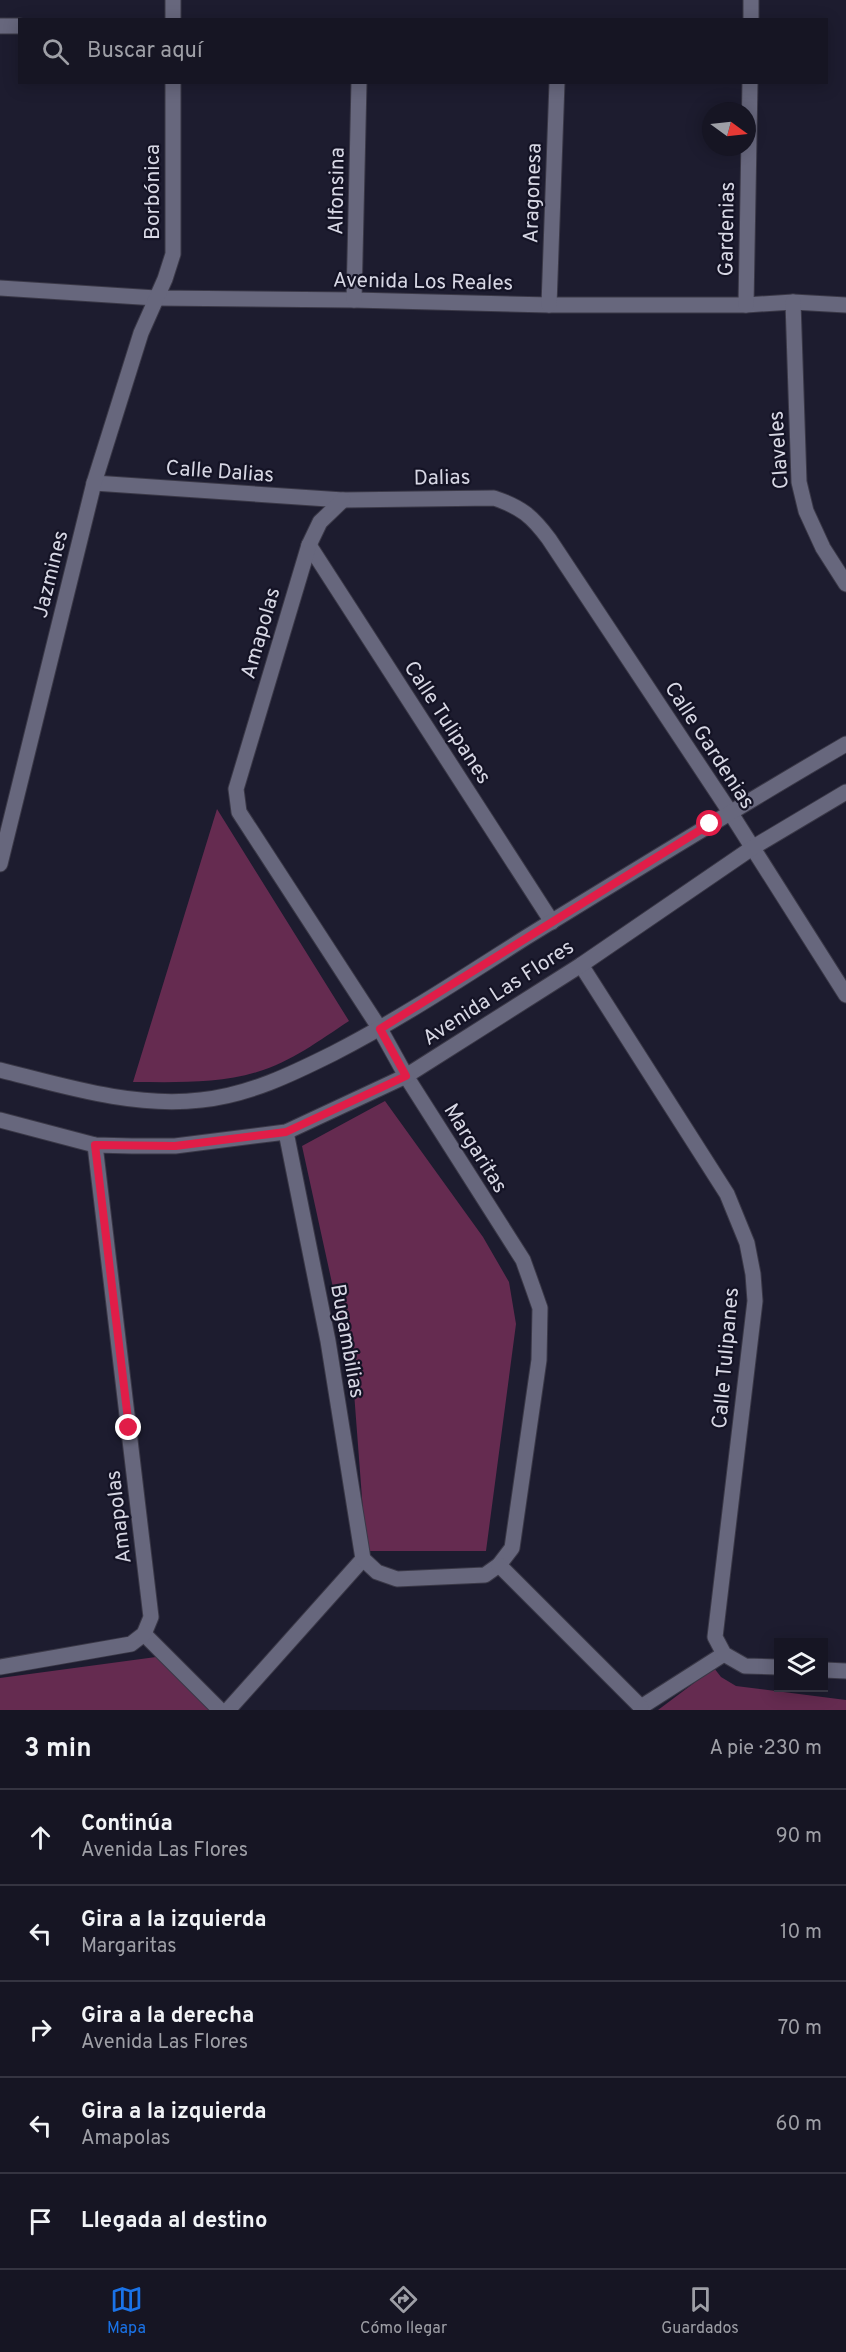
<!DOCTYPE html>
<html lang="es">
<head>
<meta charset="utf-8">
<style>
  body { margin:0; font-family:Overpass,sans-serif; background:#232230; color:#f1f3f6 }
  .controls { position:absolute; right:18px; bottom:18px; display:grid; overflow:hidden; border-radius:0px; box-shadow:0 3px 15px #0003 }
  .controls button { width:54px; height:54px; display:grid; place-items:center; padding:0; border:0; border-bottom:2px solid #353441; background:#161523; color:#f1f3f6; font:30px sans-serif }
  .compass { position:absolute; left:702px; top:102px; width:54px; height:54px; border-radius:50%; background:#161523; box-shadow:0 3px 15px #0003; rotate:105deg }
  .stop { position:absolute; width:18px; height:18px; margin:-14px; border:4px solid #e11d48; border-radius:50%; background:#fff }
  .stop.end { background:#e11d48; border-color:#fff; box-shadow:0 2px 6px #0008 }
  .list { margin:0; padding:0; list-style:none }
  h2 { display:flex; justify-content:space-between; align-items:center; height:78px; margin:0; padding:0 24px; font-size:26px }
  h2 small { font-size:20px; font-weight:400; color:#9e9fa6 }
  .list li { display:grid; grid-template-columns:39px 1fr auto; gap:18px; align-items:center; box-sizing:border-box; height:96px; padding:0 24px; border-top:2px solid #353441 }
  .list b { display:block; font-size:22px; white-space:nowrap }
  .list p { margin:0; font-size:20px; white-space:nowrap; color:#9e9fa6 }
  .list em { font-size:20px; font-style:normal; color:#9e9fa6 }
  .icon { flex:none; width:33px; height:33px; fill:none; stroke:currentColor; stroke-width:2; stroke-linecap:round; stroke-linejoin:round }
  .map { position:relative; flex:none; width:846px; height:1710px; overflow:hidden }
  .search { position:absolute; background:#161523; box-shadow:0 3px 15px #0003; left:18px; right:18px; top:18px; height:66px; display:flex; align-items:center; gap:15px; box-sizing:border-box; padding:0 21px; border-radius:0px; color:#9e9fa6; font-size:22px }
  .sheet { height:558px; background:#161523 }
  nav { display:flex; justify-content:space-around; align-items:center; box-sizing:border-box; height:84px; border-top:2px solid #353441; background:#161523; font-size:16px; color:#9e9fa6 }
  nav a { display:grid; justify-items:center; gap:3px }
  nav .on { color:#1a73e8 }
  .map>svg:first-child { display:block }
  .green { fill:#652b50 }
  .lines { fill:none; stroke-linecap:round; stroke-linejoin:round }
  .pedestrian-casing { stroke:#3a3847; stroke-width:17 }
  .minor-casing { stroke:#3a3847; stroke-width:17 }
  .tertiary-casing { stroke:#3a3847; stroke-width:17 }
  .pedestrian { stroke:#67677d; stroke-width:15 }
  .minor { stroke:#67677d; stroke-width:15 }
  .tertiary { stroke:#67677d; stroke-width:15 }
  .route { stroke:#e11d48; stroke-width:8 }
  .labels { text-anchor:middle; stroke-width:4.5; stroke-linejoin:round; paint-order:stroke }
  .street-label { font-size:21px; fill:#d7d7e4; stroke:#141325 }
</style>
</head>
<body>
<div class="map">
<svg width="846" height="1710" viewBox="0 0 846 1710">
  <rect width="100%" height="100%" fill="#1d1c2f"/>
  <g class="green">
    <path d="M 217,809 L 349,1021 C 320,1040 291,1062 257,1072 C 218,1084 174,1082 133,1082 Z"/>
    <path d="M 385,1101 L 483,1237 L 509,1282 L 516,1324 L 486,1551 L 366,1551 L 353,1379 L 302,1146 Z"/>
    <path d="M 156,1657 L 188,1681 L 210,1710 L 0,1710 L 0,1678 Z"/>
    <path d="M 714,1668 L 721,1677 L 736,1686 L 846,1700 L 846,1710 L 658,1710 Z"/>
  </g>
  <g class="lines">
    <g class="pedestrian-casing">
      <g id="pedestrian">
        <path d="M 0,26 L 20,26"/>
        <path d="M 144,1634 L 220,1710"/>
        <path d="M 228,1710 L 363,1559"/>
        <path d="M 641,1710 L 641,1707 L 724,1654"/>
      </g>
    </g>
    <g class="minor-casing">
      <g id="minor">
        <path d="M 173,20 L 173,0"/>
        <path d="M 751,20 L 751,0"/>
        <path d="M 0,288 L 156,298 L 354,300 L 549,305 L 746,305 L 793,302 L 846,305"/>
        <path d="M 354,300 L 359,82"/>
        <path d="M 793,302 L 799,482 L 806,511 L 823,548 L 846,584"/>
        <path d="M 549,305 L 557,82"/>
        <path d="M 746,305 L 750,82"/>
        <path d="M 94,483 L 343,500 L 494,498 C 521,507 532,516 549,539 L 730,812 L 846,995"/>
        <path d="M 309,545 L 552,922"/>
        <path d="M 0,864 L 94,483 L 141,333 L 165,279 L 173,254 L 173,82"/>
        <path d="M 581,965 L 727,1194 L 747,1243 L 753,1274 L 755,1301 L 715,1637 L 724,1654 L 745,1666 L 778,1667"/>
        <path d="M 286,1132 L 328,1341 L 363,1559 L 377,1572 L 397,1579 L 485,1575 L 499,1565 L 512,1548 L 539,1360 L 540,1308 L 533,1288 L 523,1260 L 406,1076 L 380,1029 L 239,812 L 236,789 L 309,545 L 320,522 L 343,500"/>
        <path d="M 499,1565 L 641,1707"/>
        <path d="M 0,1667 L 131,1644 L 144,1634 L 151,1617 L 95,1145"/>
        <path d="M 824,1670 L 846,1671"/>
      </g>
    </g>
    <g class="tertiary-casing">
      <g id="tertiary">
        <path d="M 0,1070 C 64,1086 134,1108 201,1100 C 249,1095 292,1074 334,1053 C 400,1019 462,978 525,938 C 632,872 738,807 846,744"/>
        <path d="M 0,1120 L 95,1145 L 132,1146 L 175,1146 L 286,1132 L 406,1076 L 581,965 L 752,848 L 846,792"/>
      </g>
    </g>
    <use href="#pedestrian" class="pedestrian"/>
    <use href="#minor" class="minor"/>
    <use href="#tertiary" class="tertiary"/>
  </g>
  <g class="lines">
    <path class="route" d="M 129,1428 L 95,1145 L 175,1146 L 286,1132 L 406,1076 L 380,1029 L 710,824"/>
  </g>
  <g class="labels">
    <g class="street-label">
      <text transform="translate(336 191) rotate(-89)" y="7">Alfonsina</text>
      <text transform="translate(152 192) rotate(-90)" y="7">Borbónica</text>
      <text transform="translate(532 193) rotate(-88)" y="7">Aragonesa</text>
      <text transform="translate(726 229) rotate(-89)" y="7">Gardenias</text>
      <text transform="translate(423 281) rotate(1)" y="7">Avenida Los Reales</text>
      <text transform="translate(778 450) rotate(-94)" y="7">Claveles</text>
      <text transform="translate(220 471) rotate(4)" y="7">Calle Dalias</text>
      <text transform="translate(442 477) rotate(-1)" y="7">Dalias</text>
      <text transform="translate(50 574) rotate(-76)" y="7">Jazmines</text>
      <text transform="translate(260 633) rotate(-74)" y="7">Amapolas</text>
      <text transform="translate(448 722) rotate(57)" y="7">Calle Tulipanes</text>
      <text transform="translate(710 745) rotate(57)" y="7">Calle Gardenias</text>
      <text transform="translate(498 992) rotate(-33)" y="7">Avenida Las Flores</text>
      <text transform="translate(476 1148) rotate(58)" y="7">Margaritas</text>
      <text transform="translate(348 1341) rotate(80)" y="7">Bugambilias</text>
      <text transform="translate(725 1358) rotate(-85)" y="7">Calle Tulipanes</text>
      <text transform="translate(118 1517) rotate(-97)" y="7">Amapolas</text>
    </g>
  </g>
</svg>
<div class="controls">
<button><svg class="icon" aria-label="layers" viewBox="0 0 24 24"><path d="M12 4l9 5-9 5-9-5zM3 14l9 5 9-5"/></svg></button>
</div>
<svg class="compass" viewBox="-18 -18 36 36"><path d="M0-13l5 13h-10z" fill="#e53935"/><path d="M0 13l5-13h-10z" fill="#9e9fa6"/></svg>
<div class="stop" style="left:710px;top:824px"></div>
<div class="stop end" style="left:129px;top:1428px"></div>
<div class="search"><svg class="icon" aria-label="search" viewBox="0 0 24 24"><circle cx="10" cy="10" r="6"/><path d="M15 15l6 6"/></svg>Buscar aquí</div>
</div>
<section class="sheet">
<h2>3 min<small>A pie · 230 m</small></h2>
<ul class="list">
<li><svg class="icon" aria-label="ahead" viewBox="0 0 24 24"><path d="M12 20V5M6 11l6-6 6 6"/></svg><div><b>Continúa</b><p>Avenida Las Flores</p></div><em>90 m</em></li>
<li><svg class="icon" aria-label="left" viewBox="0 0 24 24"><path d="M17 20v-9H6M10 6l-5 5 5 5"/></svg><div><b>Gira a la izquierda</b><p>Margaritas</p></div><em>10 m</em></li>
<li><svg class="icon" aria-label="right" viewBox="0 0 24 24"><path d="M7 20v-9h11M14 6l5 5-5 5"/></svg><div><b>Gira a la derecha</b><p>Avenida Las Flores</p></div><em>70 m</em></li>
<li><svg class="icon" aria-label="left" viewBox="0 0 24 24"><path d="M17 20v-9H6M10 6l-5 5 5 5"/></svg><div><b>Gira a la izquierda</b><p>Amapolas</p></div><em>60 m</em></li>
<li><svg class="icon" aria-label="arrive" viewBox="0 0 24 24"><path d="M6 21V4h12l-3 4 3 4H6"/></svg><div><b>Llegada al destino</b></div></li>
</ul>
</section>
<nav>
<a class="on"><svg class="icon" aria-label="map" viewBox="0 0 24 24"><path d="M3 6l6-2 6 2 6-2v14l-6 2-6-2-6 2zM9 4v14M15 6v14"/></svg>Mapa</a>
<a><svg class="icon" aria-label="directions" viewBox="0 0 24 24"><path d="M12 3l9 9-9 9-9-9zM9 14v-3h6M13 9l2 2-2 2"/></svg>Cómo llegar</a>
<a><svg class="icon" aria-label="saved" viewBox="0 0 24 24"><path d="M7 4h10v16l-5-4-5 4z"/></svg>Guardados</a>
</nav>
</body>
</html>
